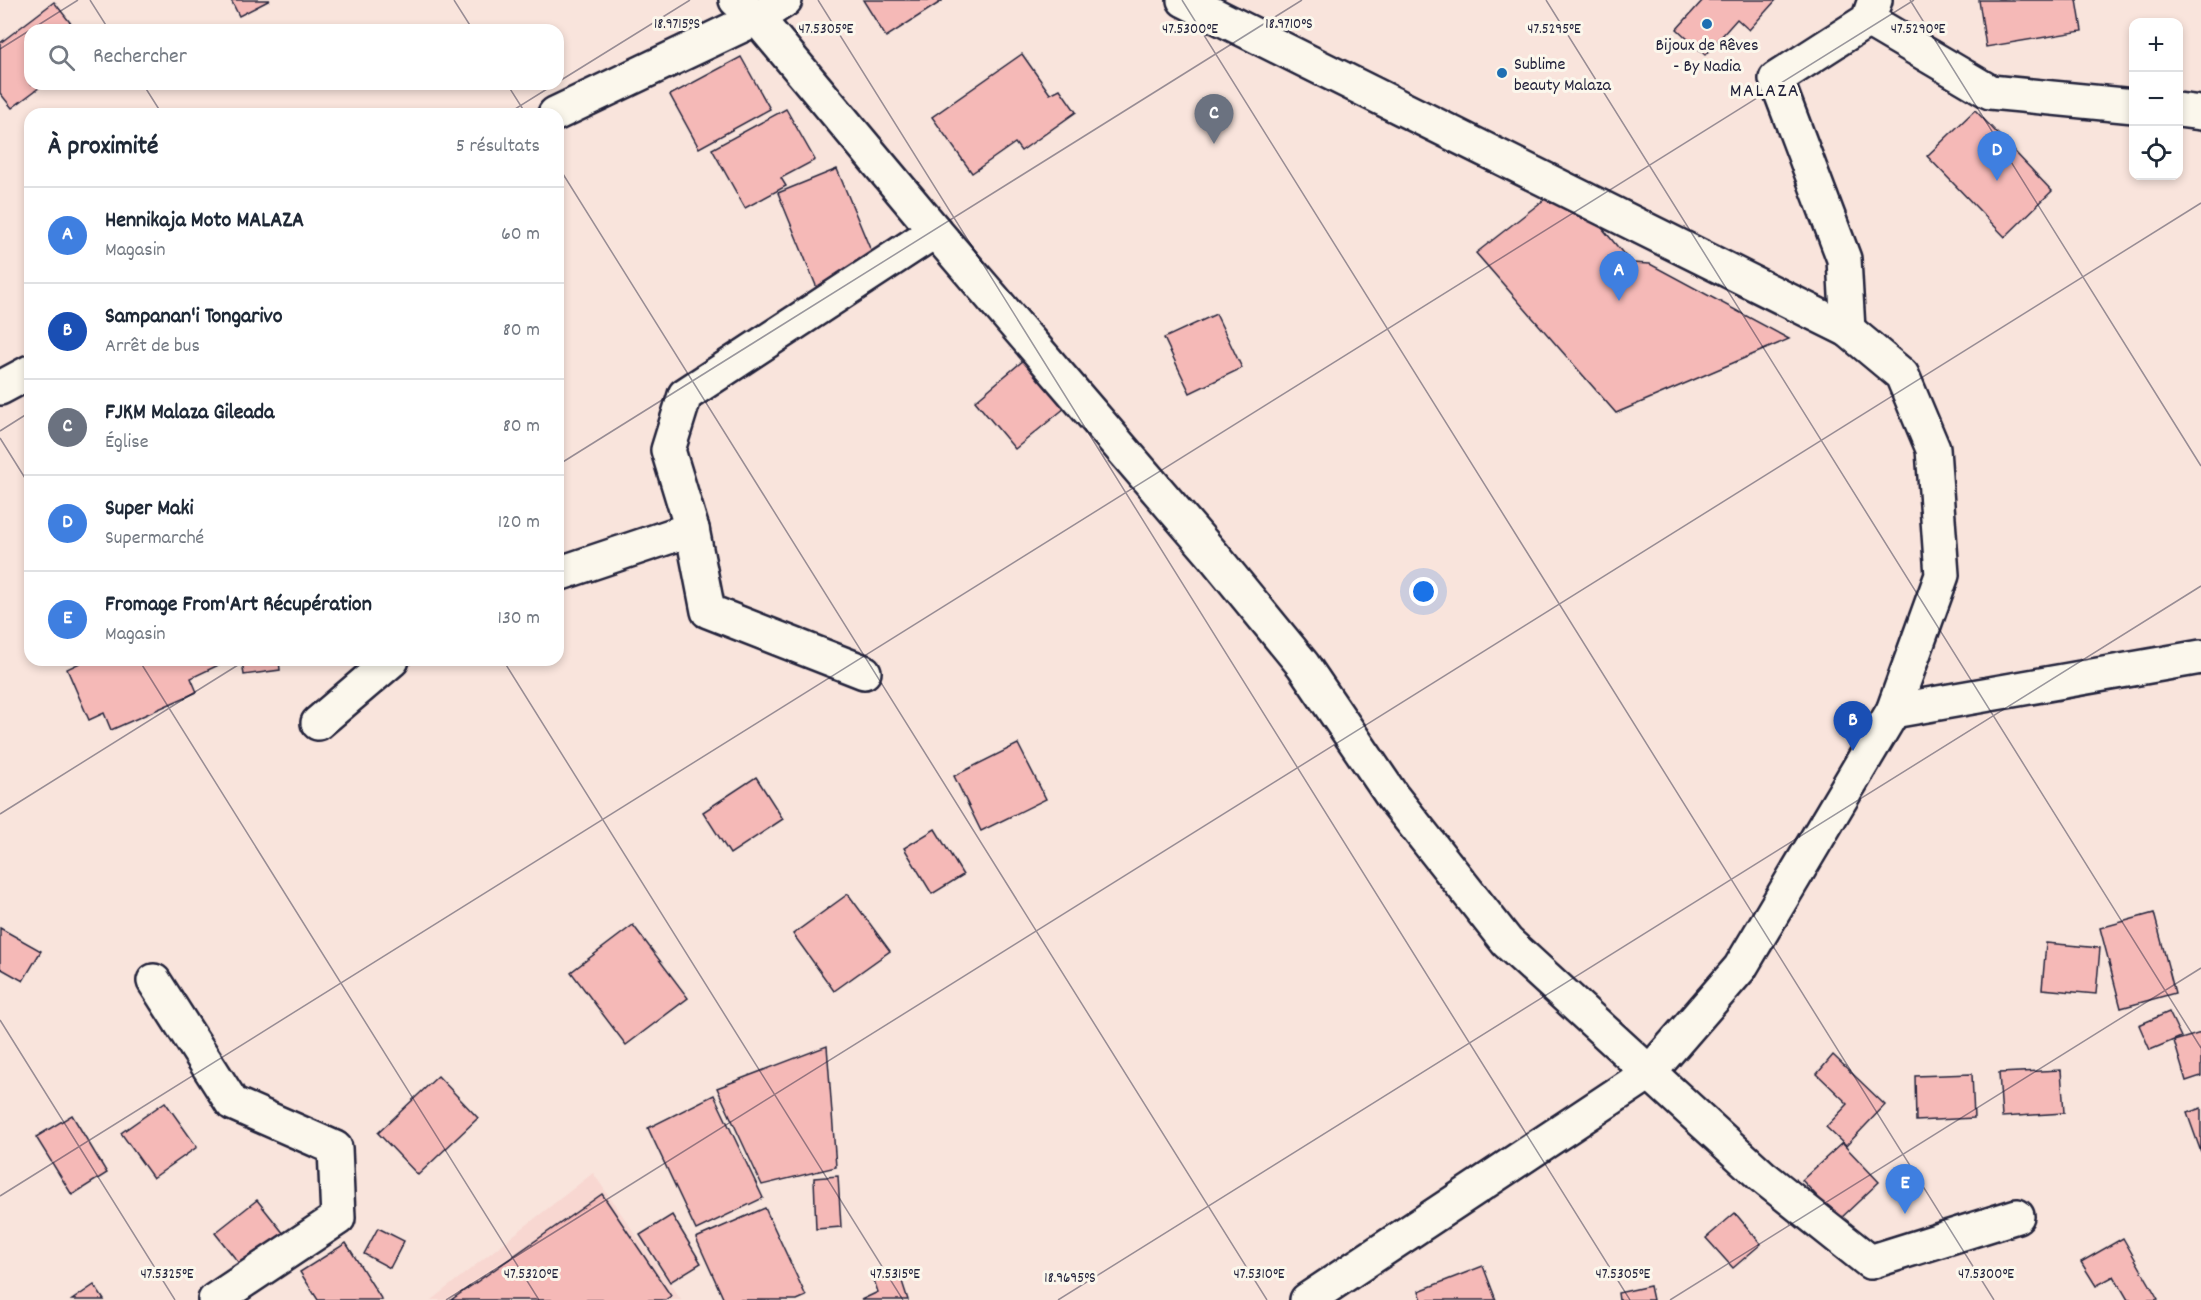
<!DOCTYPE html>
<html lang="fr">
<head>
<meta charset="utf-8">
<style>
  body { margin:0; font-family:Dekko,sans-serif; background:#f2f2f3; color:#1f2937 }
  .controls { position:absolute; right:18px; top:18px; display:grid; overflow:hidden; border-radius:12px; box-shadow:0 3px 9px #0003 }
  .controls button { width:54px; height:54px; display:grid; place-items:center; padding:0; border:0; border-bottom:2px solid #e0e1e3; background:#fff; color:#1f2937; font:30px sans-serif }
  .you { position:absolute; left:1424px; top:592px; width:21px; height:21px; margin:-15px; border:4px solid #fff; border-radius:50%; background:#1a73e8; box-shadow:0 0 0 9px #1a73e833 }
  .badge { display:grid; place-items:center; width:39px; height:39px; border-radius:50%; background:#d93025; color:#fff; font-size:20px; font-weight:700 }
  .pin { position:absolute; translate:-50% -50px; filter:drop-shadow(0 2px 3px #0008) }
  .pin::after { content:''; position:absolute; top:32px; width:21px; height:18px; background:inherit; clip-path:polygon(0 0,100% 0,50% 100%) }
  .list { margin:0; padding:0; list-style:none }
  h2 { display:flex; justify-content:space-between; align-items:center; height:78px; margin:0; padding:0 24px; font-size:26px }
  h2 small { font-size:20px; font-weight:400; color:#747a83 }
  .list li { display:grid; grid-template-columns:39px 1fr auto; gap:18px; align-items:center; box-sizing:border-box; height:96px; padding:0 24px; border-top:2px solid #e0e1e3 }
  .list b { display:block; font-size:22px; white-space:nowrap }
  .list p { margin:0; font-size:20px; white-space:nowrap; color:#747a83 }
  .list em { font-size:20px; font-style:normal; color:#747a83 }
  .icon { flex:none; width:33px; height:33px; fill:none; stroke:currentColor; stroke-width:2; stroke-linecap:round; stroke-linejoin:round }
  .map { position:relative; flex:none; width:2201px; height:1300px; overflow:hidden }
  .search { position:absolute; background:#fff; box-shadow:0 3px 9px #0003; left:24px; top:24px; width:540px; height:66px; display:flex; align-items:center; gap:15px; box-sizing:border-box; padding:0 21px; border-radius:18px; color:#747a83; font-size:22px }
  .panel { position:absolute; background:#fff; box-shadow:0 3px 9px #0003; left:24px; top:108px; width:540px; height:558px; border-radius:18px }
  .map>svg:first-child { display:block }
  .built { fill:#f8d7d1 }
  .building { fill:#f5b9b7; stroke:#22223b; stroke-width:1.5 }
  .lines { fill:none; stroke-linecap:round; stroke-linejoin:round }
  .minor-casing { stroke:#22223b; stroke-width:38 }
  .primary-casing { stroke:#22223b; stroke-width:38 }
  .minor { stroke:#fbf7ec; stroke-width:33 }
  .primary { stroke:#fbf7ec; stroke-width:33 }
  .ticks { fill:none; stroke:#22223b; stroke-width:1.5; stroke-opacity:0.45 }
  .poi-dot { fill:#1f6fb2; stroke:#fbf7ec; stroke-width:2 }
  .labels { text-anchor:middle; stroke-width:6; stroke-linejoin:round; paint-order:stroke }
  .poi-label { font-size:18px; fill:#22223b; stroke:#fbf7ec }
  .neighbourhood-label { font-size:20px; letter-spacing:1.5px; fill:#22223b; stroke:#fbf7ec }
  .ticks-label { font-size:15px; text-anchor:middle; fill:#22223b; stroke:#fbf7ec; stroke-width:6; stroke-linejoin:round; paint-order:stroke }
</style>
</head>
<body>
<div class="map">
<svg width="2201" height="1300" viewBox="0 0 2201 1300">
  <rect width="100%" height="100%" fill="#f9e4dc"/>
  <filter id="ink" filterUnits="userSpaceOnUse"><feTurbulence type="fractalNoise" baseFrequency=".0167" numOctaves="2"/><feDisplacementMap in="SourceGraphic" scale="12" xChannelSelector="R" yChannelSelector="G"/><feConvolveMatrix kernelMatrix="1 2 1 2 8 2 1 2 1" color-interpolation-filters="sRGB"/></filter>
  <g filter="url(#ink)">
    <path class="built" d="M 593,1173 L 681,1300 L 431,1300 Z"/>
    <g class="building">
      <path d="M 231,0 L 270,0 L 239,16 Z"/>
      <path d="M 863,0 L 941,0 L 942,1 L 886,37 Z"/>
      <path d="M 1703,0 L 1776,0 L 1749,30 L 1737,19 L 1705,55 L 1677,29 Z"/>
      <path d="M 1979,0 L 2077,0 L 2082,31 L 1986,47 Z"/>
      <path d="M 54,2 L 76,30 L 30,30 L 30,84 L 44,84 L 12,108 L 0,93 L 0,43 Z"/>
      <path d="M 1022,54 L 1050,94 L 1060,89 L 1076,112 L 1021,151 L 1015,143 L 972,173 L 932,117 Z"/>
      <path d="M 741,57 L 770,109 L 699,148 L 670,95 Z"/>
      <path d="M 786,109 L 815,160 L 781,178 L 786,186 L 745,208 L 712,149 Z"/>
      <path d="M 1975,110 L 2052,191 L 2005,237 L 1927,156 Z"/>
      <path d="M 837,169 L 876,263 L 817,288 L 778,193 Z"/>
      <path d="M 1545,199 L 1593,217 L 1631,263 L 1650,264 L 1789,339 L 1616,413 L 1476,253 Z"/>
      <path d="M 1216,314 L 1242,368 L 1190,393 L 1164,338 Z"/>
      <path d="M 1031,354 L 1071,403 L 1015,449 L 975,401 Z"/>
      <path d="M 81,660 L 229,660 L 191,678 L 197,692 L 111,730 L 104,713 L 89,720 L 67,669 L 82,662 Z"/>
      <path d="M 242,660 L 279,660 L 280,670 L 244,675 Z"/>
      <path d="M 1018,744 L 1046,799 L 981,831 L 954,776 Z"/>
      <path d="M 756,777 L 783,819 L 730,854 L 703,812 Z"/>
      <path d="M 935,829 L 963,875 L 932,894 L 904,848 Z"/>
      <path d="M 848,894 L 890,951 L 834,991 L 793,934 Z"/>
      <path d="M 2154,913 L 2175,993 L 2121,1008 L 2100,928 Z"/>
      <path d="M 633,925 L 688,998 L 626,1045 L 571,972 Z"/>
      <path d="M 0,928 L 41,951 L 23,981 L 0,968 Z"/>
      <path d="M 2046,943 L 2100,948 L 2096,994 L 2042,989 Z"/>
      <path d="M 2169,1012 L 2181,1037 L 2150,1050 L 2139,1025 Z"/>
      <path d="M 2201,1033 L 2201,1076 L 2186,1081 L 2174,1041 Z"/>
      <path d="M 827,1046 L 836,1167 L 762,1185 L 717,1088 Z"/>
      <path d="M 1833,1055 L 1885,1105 L 1846,1146 L 1826,1127 L 1848,1104 L 1817,1074 Z"/>
      <path d="M 2061,1070 L 2064,1113 L 2002,1117 L 1999,1073 Z"/>
      <path d="M 1972,1074 L 1974,1118 L 1916,1121 L 1915,1076 Z"/>
      <path d="M 438,1076 L 478,1118 L 418,1175 L 378,1133 Z"/>
      <path d="M 714,1095 L 763,1198 L 696,1230 L 648,1128 Z"/>
      <path d="M 165,1102 L 197,1147 L 153,1178 L 121,1133 Z"/>
      <path d="M 2201,1108 L 2201,1152 L 2187,1113 Z"/>
      <path d="M 72,1115 L 107,1173 L 72,1195 L 36,1137 Z"/>
      <path d="M 1842,1143 L 1879,1182 L 1839,1220 L 1802,1180 Z"/>
      <path d="M 838,1176 L 841,1227 L 816,1229 L 814,1178 Z"/>
      <path d="M 602,1194 L 671,1296 L 665,1300 L 451,1300 Z"/>
      <path d="M 257,1200 L 288,1239 L 246,1272 L 215,1233 Z"/>
      <path d="M 765,1208 L 806,1296 L 797,1300 L 724,1300 L 696,1238 Z"/>
      <path d="M 1735,1213 L 1761,1244 L 1733,1268 L 1706,1238 Z"/>
      <path d="M 672,1215 L 701,1263 L 670,1282 L 640,1235 Z"/>
      <path d="M 378,1228 L 404,1241 L 390,1268 L 364,1254 Z"/>
      <path d="M 2123,1238 L 2158,1299 L 2155,1300 L 2128,1300 L 2114,1276 L 2096,1286 L 2081,1262 Z"/>
      <path d="M 346,1243 L 382,1300 L 318,1300 L 300,1272 Z"/>
      <path d="M 1483,1266 L 1496,1300 L 1422,1300 L 1419,1291 Z"/>
      <path d="M 898,1269 L 908,1300 L 861,1300 L 878,1292 L 873,1277 Z"/>
      <path d="M 94,1285 L 104,1300 L 72,1300 Z"/>
      <path d="M 1650,1286 L 1653,1300 L 1619,1300 L 1618,1293 Z"/>
    </g>
    <g class="lines">
      <g class="minor-casing">
        <g id="minor">
          <path d="M 736,0 L 757,18 L 935,231 L 1213,555 L 1303,665 L 1392,796 L 1507,942 L 1762,1176 L 1870,1262 L 2017,1216"/>
          <path d="M 1868,20 L 1990,92 L 2134,106"/>
          <path d="M 2178,110 L 2201,113"/>
          <path d="M 555,114 L 757,18 L 785,0"/>
          <path d="M 1848,330 L 1844,259 L 1776,79 L 1868,20 L 1875,0"/>
          <path d="M 0,388 L 30,372"/>
          <path d="M 558,574 L 692,529"/>
          <path d="M 864,672 L 708,611 L 692,529 L 668,450 L 685,395 L 935,231"/>
          <path d="M 1893,711 L 2201,657"/>
          <path d="M 318,723 L 392,660"/>
          <path d="M 154,981 L 232,1103 L 335,1148 L 338,1218 L 215,1300"/>
        </g>
      </g>
      <g class="primary-casing">
        <path id="primary" d="M 1184,0 L 1848,330 L 1902,375 L 1933,449 L 1942,575 L 1893,711 L 1740,968 L 1649,1073 L 1307,1300"/>
      </g>
      <use href="#minor" class="minor"/>
      <use href="#primary" class="primary"/>
    </g>
  </g>
  <path class="ticks" d="M 90,0 L 109,30M 454,0 L 473,30M 818,0 L 1630,1300M 1182,0 L 1994,1300M 1546,0 L 2201,1048M 1910,0 L 2201,466M 0,49 L 78,0M 558,82 L 690,0M 143,84 L 162,114M 507,84 L 526,114M 507,114 L 555,84M 558,166 L 1267,1300M 0,431 L 30,412M 0,438 L 30,486M 558,465 L 1302,0M 139,660 L 539,1300M 503,660 L 903,1300M 0,814 L 246,660M 0,1020 L 175,1300M 0,1196 L 1914,0M 446,1300 L 2201,203M 1058,1300 L 2201,586M 1670,1300 L 2201,968"/>
  <g class="poi-dot">
    <circle cx="1707" cy="24" r="6"/>
    <circle cx="1502" cy="73" r="6"/>
  </g>
  <g class="labels">
    <g class="poi-label">
      <text x="1707" y="50">Bijoux de Rêves<tspan x="1707" dy="21">- By Nadia</tspan></text>
      <text x="1514" y="69" text-anchor="start">Sublime<tspan x="1514" dy="21">beauty Malaza</tspan></text>
    </g>
    <g class="neighbourhood-label">
      <text x="1765" y="96">MALAZA</text>
    </g>
  </g>
  <g class="ticks-label">
    <text x="1289" y="28">18.9710°S</text>
    <text x="677" y="28">18.9715°S</text>
    <text x="826" y="33">47.5305°E</text>
    <text x="1190" y="33">47.5300°E</text>
    <text x="1554" y="33">47.5295°E</text>
    <text x="1918" y="33">47.5290°E</text>
    <text x="167" y="1278">47.5325°E</text>
    <text x="531" y="1278">47.5320°E</text>
    <text x="895" y="1278">47.5315°E</text>
    <text x="1259" y="1278">47.5310°E</text>
    <text x="1623" y="1278">47.5305°E</text>
    <text x="1986" y="1278">47.5300°E</text>
    <text x="1070" y="1282">18.9695°S</text>
  </g>
</svg>
<div class="controls">
<button>+</button>
<button>−</button>
<button><svg class="icon" aria-label="locate" viewBox="0 0 24 24"><circle cx="12" cy="12" r="6"/><path d="M12 2v4M12 18v4M2 12h4M18 12h4"/></svg></button>
</div>
<div class="you"></div>
<div class="pin badge" style="left:1619px;top:301px;background:#3f7fe0">A</div>
<div class="pin badge" style="left:1853px;top:751px;background:#1a4fb4">B</div>
<div class="pin badge" style="left:1214px;top:144px;background:#6b7280">C</div>
<div class="pin badge" style="left:1997px;top:181px;background:#3f7fe0">D</div>
<div class="pin badge" style="left:1905px;top:1214px;background:#3f7fe0">E</div>
<div class="search"><svg class="icon" aria-label="search" viewBox="0 0 24 24"><circle cx="10" cy="10" r="6"/><path d="M15 15l6 6"/></svg>Rechercher</div>
<section class="panel">
<h2>À proximité<small>5 résultats</small></h2>
<ul class="list">
<li><span class="badge" style="background:#3f7fe0">A</span><div><b>Hennikaja Moto MALAZA</b><p>Magasin</p></div><em>60 m</em></li>
<li><span class="badge" style="background:#1a4fb4">B</span><div><b>Sampanan'i Tongarivo</b><p>Arrêt de bus</p></div><em>80 m</em></li>
<li><span class="badge" style="background:#6b7280">C</span><div><b>FJKM Malaza Gileada</b><p>Église</p></div><em>80 m</em></li>
<li><span class="badge" style="background:#3f7fe0">D</span><div><b>Super Maki</b><p>Supermarché</p></div><em>120 m</em></li>
<li><span class="badge" style="background:#3f7fe0">E</span><div><b>Fromage From'Art Récupération</b><p>Magasin</p></div><em>130 m</em></li>
</ul>
</section>
</div>
</body>
</html>
